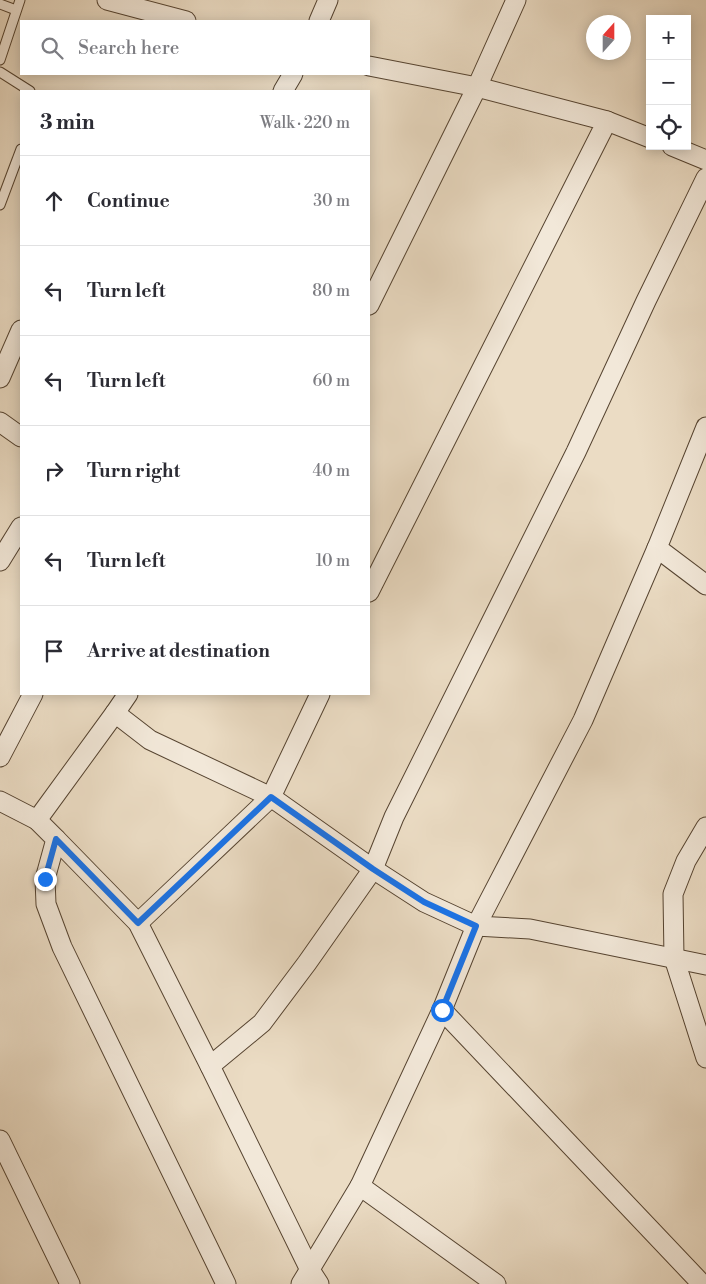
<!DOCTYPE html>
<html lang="en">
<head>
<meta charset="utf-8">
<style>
  body { margin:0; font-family:"Libre Bodoni",serif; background:#f2f2f3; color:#2b2b33 }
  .controls { position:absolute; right:15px; top:15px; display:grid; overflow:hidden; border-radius:0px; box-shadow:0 2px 12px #0003 }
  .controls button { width:45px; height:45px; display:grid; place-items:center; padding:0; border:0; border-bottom:1px solid #e1e1e2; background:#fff; color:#2b2b33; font:25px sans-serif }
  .compass { position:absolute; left:586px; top:15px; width:45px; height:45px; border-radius:50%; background:#fff; box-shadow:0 2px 12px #0003; rotate:21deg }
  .stop { position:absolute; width:15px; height:15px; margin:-11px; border:4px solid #1a73e8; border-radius:50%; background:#fff }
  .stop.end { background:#1a73e8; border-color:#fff; box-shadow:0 1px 5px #0008 }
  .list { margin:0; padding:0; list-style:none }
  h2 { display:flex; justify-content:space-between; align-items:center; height:65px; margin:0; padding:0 20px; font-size:21px }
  h2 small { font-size:16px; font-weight:400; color:#7c7c81 }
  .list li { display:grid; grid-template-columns:32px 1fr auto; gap:15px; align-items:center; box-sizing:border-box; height:90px; padding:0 20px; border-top:1px solid #e1e1e2 }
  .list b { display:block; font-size:19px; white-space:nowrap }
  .list em { font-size:16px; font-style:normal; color:#7c7c81 }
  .icon { flex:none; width:28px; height:28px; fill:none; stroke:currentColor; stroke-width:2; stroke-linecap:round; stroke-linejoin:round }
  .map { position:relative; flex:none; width:706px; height:1284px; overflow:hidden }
  .search { position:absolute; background:#fff; box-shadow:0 2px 12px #0003; left:20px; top:20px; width:350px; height:55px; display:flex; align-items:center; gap:12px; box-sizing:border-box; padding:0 18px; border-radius:0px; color:#7c7c81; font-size:19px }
  .panel { position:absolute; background:#fff; box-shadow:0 2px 12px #0003; left:20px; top:90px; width:350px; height:605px; border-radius:0px }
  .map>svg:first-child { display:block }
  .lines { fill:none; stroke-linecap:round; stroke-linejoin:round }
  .lane-casing { stroke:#564431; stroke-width:11 }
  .street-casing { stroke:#564431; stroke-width:21 }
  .lane { stroke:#f2e8d9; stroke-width:9 }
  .street { stroke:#f2e8d9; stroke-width:19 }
  .route { stroke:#1a73e8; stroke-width:6 }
</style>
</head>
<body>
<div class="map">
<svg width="706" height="1284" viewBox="0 0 706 1284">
  <rect width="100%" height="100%" fill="#ebdcc4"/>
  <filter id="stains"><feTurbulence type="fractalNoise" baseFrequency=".004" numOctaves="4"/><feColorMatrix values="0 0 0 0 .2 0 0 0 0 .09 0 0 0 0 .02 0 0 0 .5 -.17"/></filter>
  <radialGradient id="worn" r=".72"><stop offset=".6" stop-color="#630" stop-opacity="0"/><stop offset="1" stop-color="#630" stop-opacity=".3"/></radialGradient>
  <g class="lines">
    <g class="lane-casing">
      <g id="lane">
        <path d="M 0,4 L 16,10"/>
        <path d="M 0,60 L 20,0"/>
        <path d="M 0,72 L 30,91"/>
        <path d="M 0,205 L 21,149"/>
      </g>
    </g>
    <g class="street-casing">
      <g id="street">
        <path d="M 107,0 L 186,21"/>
        <path d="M 319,21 L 328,0"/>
        <path d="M 369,66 L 477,87 L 607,121 L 369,592"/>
        <path d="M 283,91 L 293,74"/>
        <path d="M 607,121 L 650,138"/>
        <path d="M 672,146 L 706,160"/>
        <path d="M 369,305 L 477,87 L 516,0"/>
        <path d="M 0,378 L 21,330"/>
        <path d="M 0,422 L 21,437"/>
        <path d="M 706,427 L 657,548 L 706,585"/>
        <path d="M 657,548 L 583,720 L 476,926 L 442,1010 L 702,1284"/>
        <path d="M 0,561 L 21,527"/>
        <path d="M 128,694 L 115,713 L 150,740 L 271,797 L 373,869 L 424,902 L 476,926 L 530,929 L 706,965"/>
        <path d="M 0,757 L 33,694"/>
        <path d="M 0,801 L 37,820 L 56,839 L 45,879 L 46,904 L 62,947 L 226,1284"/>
        <path d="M 37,820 L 115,713"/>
        <path d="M 706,827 L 686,861 L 673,894 L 674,958 L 706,1058"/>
        <path d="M 56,839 L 138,923 L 210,1066 L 310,1270 L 319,1284"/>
        <path d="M 138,923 L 271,797 L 320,694"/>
        <path d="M 442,1010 L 360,1186 L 496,1284"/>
        <path d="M 210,1066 L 262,1023 L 307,963 L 373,869 L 394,817 L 576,452 L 646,301 L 706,178"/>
        <path d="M 0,1140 L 70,1284"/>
        <path d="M 301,1284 L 360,1186"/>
      </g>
    </g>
    <use href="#lane" class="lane"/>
    <use href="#street" class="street"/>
  </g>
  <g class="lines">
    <path class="route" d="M 45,879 L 56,839 L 138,923 L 271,797 L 373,869 L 424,902 L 476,926 L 442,1010"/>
  </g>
  <rect width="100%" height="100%" filter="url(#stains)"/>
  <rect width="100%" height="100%" fill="url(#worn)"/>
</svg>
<div class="controls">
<button>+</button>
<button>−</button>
<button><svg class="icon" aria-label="locate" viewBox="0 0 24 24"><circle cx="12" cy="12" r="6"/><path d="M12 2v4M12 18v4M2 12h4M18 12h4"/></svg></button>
</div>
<svg class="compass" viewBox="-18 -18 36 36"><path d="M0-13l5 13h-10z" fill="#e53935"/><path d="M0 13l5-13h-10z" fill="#7c7c81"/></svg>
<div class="stop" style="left:442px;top:1010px"></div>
<div class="stop end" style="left:45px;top:879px"></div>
<div class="search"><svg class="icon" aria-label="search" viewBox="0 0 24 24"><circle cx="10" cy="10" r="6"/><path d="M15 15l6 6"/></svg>Search here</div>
<section class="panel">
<h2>3 min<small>Walk · 220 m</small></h2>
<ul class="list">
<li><svg class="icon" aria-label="ahead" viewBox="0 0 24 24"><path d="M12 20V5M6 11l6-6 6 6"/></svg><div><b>Continue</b></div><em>30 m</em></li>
<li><svg class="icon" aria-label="left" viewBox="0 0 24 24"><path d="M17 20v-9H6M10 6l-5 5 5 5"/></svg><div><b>Turn left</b></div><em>80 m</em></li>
<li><svg class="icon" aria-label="left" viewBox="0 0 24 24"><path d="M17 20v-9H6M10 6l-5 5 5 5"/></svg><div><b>Turn left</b></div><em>60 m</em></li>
<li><svg class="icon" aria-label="right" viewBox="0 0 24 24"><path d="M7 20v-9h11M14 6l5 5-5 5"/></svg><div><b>Turn right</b></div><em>40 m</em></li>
<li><svg class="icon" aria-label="left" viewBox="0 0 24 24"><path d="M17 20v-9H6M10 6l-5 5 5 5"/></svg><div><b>Turn left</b></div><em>10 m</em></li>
<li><svg class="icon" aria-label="arrive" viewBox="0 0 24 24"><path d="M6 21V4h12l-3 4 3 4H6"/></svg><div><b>Arrive at destination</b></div></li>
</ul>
</section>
</div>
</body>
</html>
